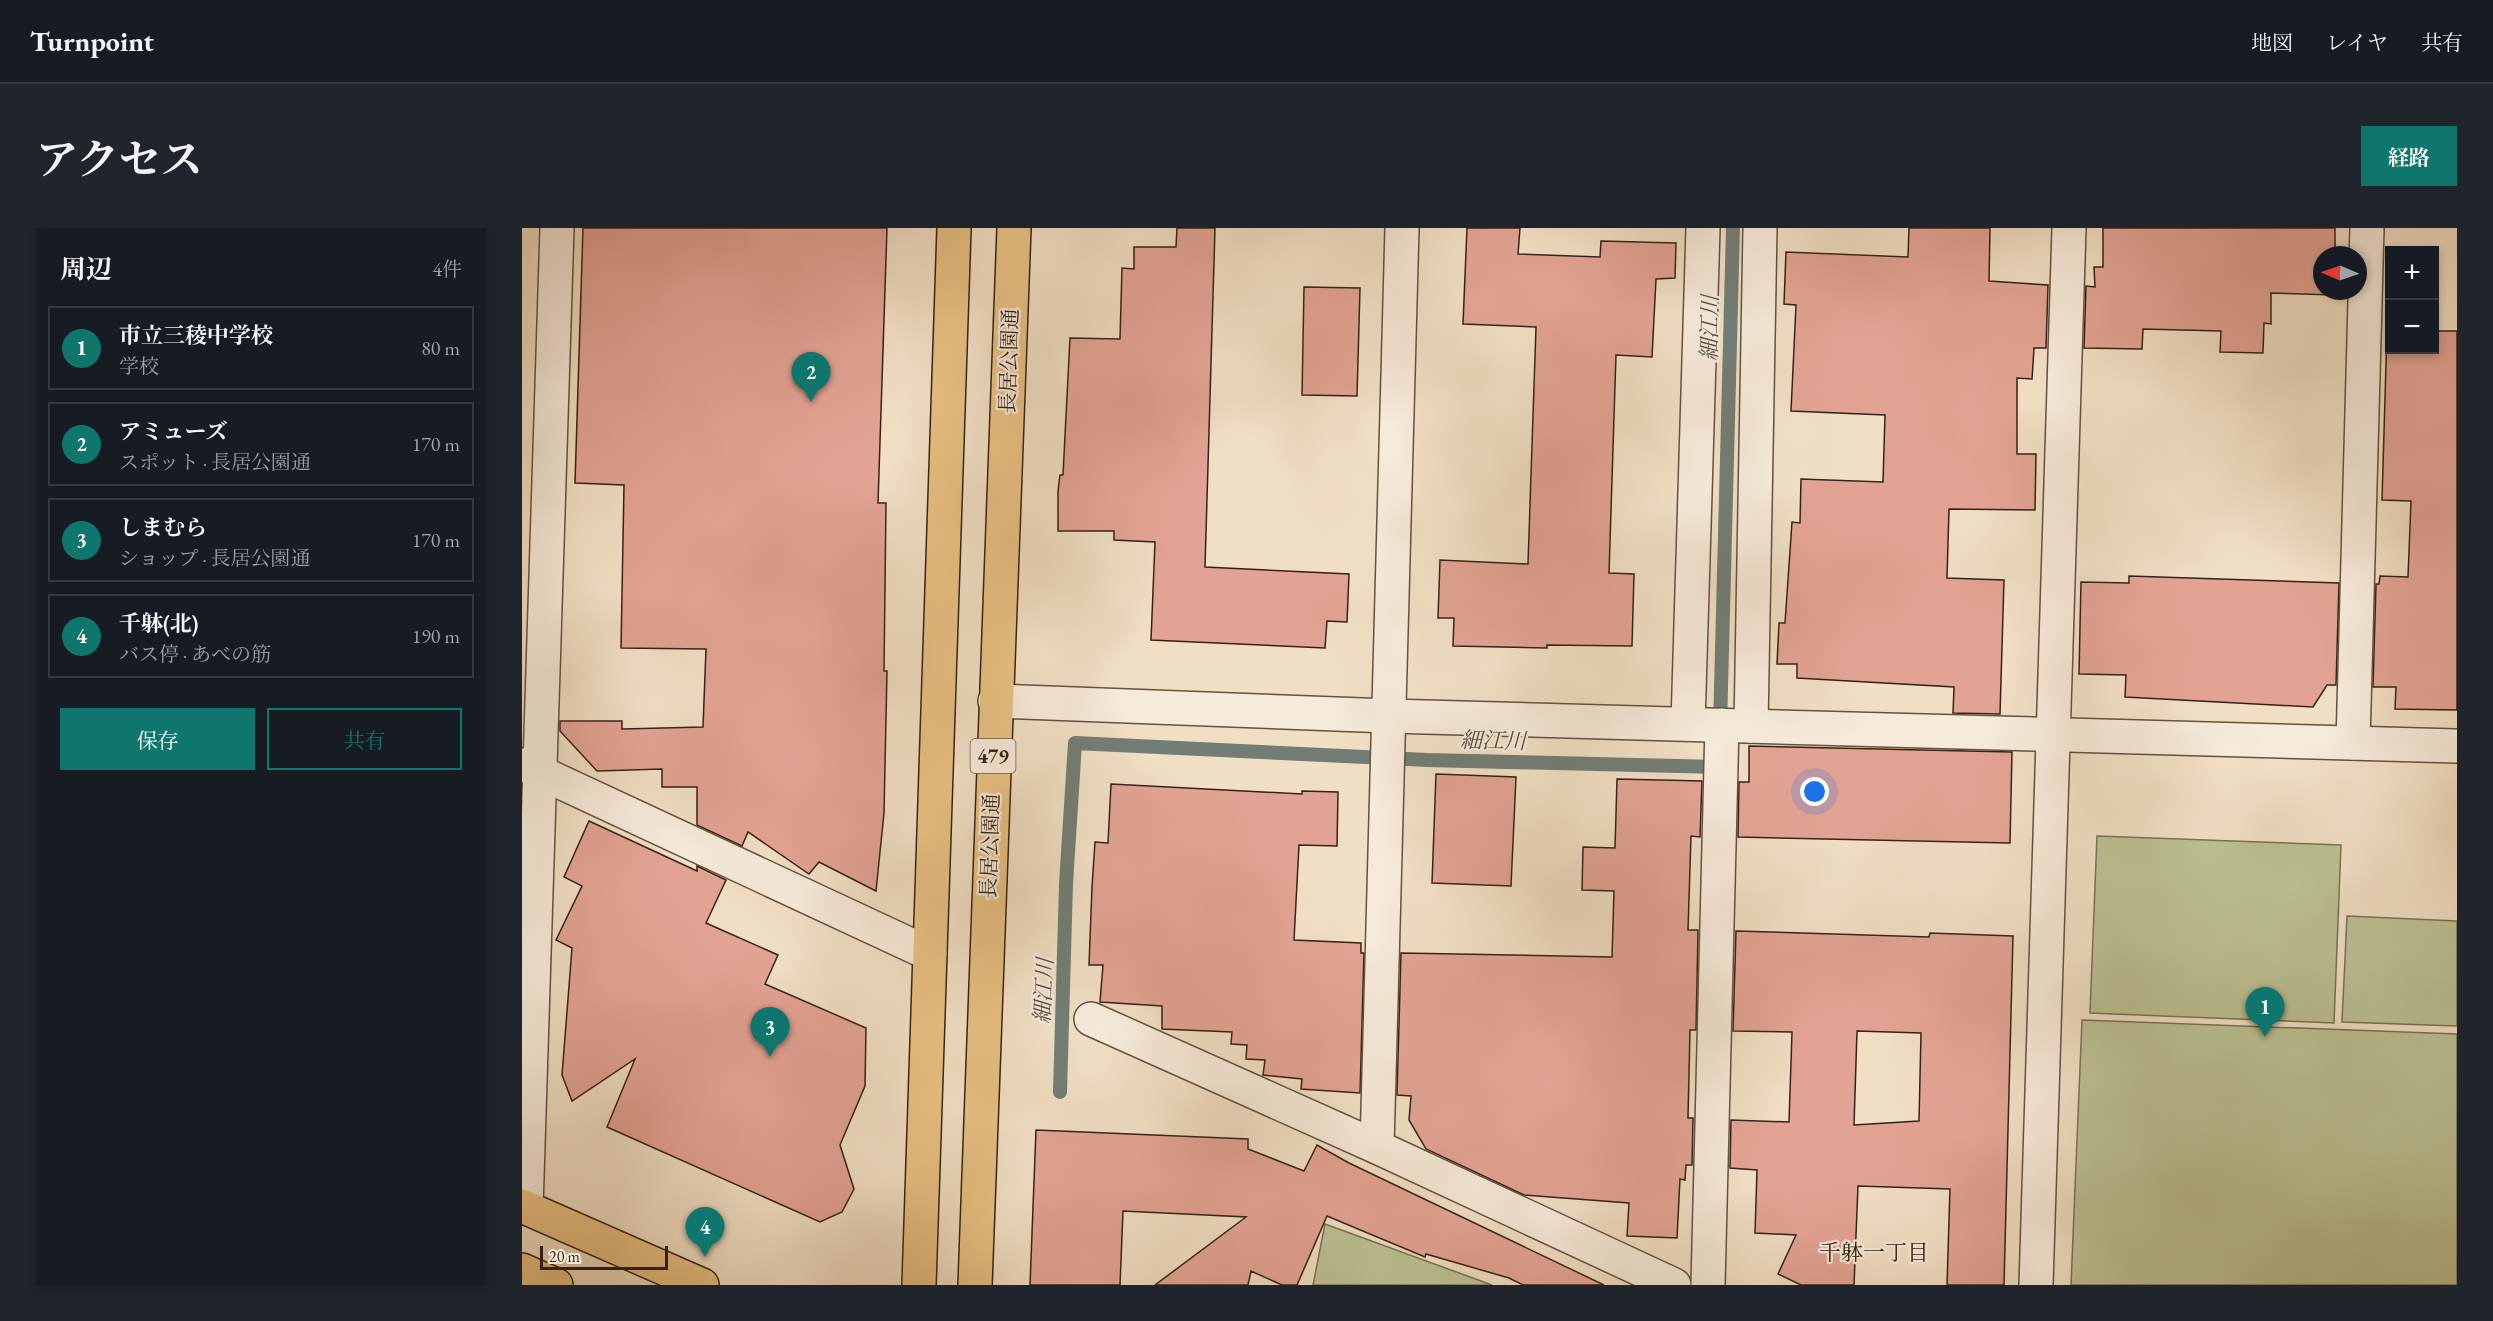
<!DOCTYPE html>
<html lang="ja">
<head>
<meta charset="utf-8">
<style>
  body { margin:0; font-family:"EB Garamond","Noto Serif JP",serif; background:#20242c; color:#f1f3f6 }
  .controls { position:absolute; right:18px; top:18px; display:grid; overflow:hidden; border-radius:0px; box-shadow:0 3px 9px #0003 }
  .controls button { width:54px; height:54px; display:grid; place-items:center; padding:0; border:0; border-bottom:2px solid #363941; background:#171b24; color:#f1f3f6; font:30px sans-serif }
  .compass { position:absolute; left:1791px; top:18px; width:54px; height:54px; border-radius:50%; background:#171b24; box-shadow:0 3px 9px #0003; rotate:272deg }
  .scale { position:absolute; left:18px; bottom:15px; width:128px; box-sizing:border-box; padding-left:6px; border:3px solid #352213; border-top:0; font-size:16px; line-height:21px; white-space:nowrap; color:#352213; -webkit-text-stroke:4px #f6ead9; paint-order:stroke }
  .you { position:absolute; left:1293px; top:564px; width:21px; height:21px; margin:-15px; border:4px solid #fff; border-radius:50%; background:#1a73e8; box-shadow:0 0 0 9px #1a73e833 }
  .badge { display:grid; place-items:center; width:39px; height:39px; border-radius:50%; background:#0f766e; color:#fff; font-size:20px; font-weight:700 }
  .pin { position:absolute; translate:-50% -50px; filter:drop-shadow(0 2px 3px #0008) }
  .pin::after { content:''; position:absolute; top:32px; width:21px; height:18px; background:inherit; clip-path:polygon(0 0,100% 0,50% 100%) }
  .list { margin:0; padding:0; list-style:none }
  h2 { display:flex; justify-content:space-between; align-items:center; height:78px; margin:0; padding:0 24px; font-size:26px }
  h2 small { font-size:20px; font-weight:400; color:#9ea1a6 }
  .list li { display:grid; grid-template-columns:39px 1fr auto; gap:18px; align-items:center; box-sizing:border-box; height:84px; margin:0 12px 12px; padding:0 12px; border:2px solid #363941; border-radius:0px }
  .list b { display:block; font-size:22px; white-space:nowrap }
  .list p { margin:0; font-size:20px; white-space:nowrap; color:#9ea1a6 }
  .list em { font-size:20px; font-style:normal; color:#9ea1a6 }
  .actions { display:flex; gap:12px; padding:18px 24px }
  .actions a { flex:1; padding:14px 0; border:2px solid #0f766e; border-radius:0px; text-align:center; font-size:21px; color:#0f766e }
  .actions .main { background:#0f766e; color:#fff }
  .map { position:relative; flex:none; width:1935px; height:1057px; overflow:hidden; border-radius:0px }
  header { display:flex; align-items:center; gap:36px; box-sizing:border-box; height:84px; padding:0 30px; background:#171b24; border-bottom:2px solid #363941 }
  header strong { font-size:28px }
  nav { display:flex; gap:33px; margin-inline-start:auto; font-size:21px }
  .intro { display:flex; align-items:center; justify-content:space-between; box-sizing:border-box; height:144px; padding:0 36px }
  h1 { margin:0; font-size:42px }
  .button { padding:15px 27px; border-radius:0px; background:#0f766e; color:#fff; font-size:21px; font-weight:700 }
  main { display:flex; gap:36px; padding:0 36px }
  aside { flex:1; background:#171b24; border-radius:0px; box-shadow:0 3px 9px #0003 }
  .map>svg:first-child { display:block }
  .green { fill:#bcc193; stroke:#787253; stroke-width:1.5 }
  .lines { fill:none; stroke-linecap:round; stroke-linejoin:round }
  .stream { stroke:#727e75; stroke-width:14 }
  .building { fill:#e3a394; stroke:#352213; stroke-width:1.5; fill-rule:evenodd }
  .minor-casing { stroke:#64513f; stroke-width:36 }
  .tertiary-casing { stroke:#64513f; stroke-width:36 }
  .primary-casing { stroke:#352213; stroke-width:36 }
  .trunk-casing { stroke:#352213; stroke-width:36 }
  .minor { stroke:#f6ead9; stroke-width:33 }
  .tertiary { stroke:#f6ead9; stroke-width:33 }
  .primary { stroke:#e8c082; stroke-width:33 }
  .trunk { stroke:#e8c082; stroke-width:33 }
  .labels { text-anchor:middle; stroke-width:4.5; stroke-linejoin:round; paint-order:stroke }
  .shield { fill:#f6ead9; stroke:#6f5e4e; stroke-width:1.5 }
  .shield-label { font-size:20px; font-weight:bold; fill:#352213 }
  .street-label { font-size:21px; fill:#352213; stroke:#f6ead9 }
  .water-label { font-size:22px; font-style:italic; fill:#545044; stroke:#f6ead9 }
  .neighbourhood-label { font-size:22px; fill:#352213; stroke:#f6ead9 }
</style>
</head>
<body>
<header>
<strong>Turnpoint</strong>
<nav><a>地図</a><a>レイヤ</a><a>共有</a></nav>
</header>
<div class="intro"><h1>アクセス</h1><a class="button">経路</a></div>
<main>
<aside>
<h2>周辺<small>4件</small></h2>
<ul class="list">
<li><span class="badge">1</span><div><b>市立三稜中学校</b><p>学校</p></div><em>80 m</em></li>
<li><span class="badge">2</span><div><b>アミューズ</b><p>スポット · 長居公園通</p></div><em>170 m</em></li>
<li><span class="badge">3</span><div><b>しまむら</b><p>ショップ · 長居公園通</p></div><em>170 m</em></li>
<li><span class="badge">4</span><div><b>千躰(北)</b><p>バス停 · あべの筋</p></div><em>190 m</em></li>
</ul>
<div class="actions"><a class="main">保存</a><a>共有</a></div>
</aside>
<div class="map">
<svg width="1935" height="1057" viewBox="0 0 1935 1057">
  <rect width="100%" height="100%" fill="#f1dfc4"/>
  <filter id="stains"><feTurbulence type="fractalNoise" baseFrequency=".00333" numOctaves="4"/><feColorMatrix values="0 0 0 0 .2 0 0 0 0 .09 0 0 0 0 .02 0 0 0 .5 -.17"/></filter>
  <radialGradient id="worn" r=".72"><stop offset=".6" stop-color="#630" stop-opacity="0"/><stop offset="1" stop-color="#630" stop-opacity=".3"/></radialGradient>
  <g class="green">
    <path d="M 1575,608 L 1819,617 L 1812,795 L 1568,785 Z"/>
    <path d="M 1825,688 L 1935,693 L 1935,798 L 1820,794 Z"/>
    <path d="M 1560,792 L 1935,806 L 1935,1057 L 1549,1057 Z"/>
    <path d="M 803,996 L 970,1057 L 791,1057 Z"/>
  </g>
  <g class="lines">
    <g class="stream">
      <path d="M 1198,499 L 1211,0"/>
      <path d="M 538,864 L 544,656 L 553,515 L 905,532 L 1197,539 L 1198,536"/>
    </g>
  </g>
  <g class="building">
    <path d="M 61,0 L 365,0 L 356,275 L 364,275 L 362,443 L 365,443 L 362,585 L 354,663 L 297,634 L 287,646 L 226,604 L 220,618 L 175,597 L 175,559 L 140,559 L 140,541 L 75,543 L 38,503 L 38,493 L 100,493 L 100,501 L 181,499 L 184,421 L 99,420 L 102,257 L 53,255 Z"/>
    <path d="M 655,0 L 693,0 L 683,339 L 827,346 L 825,394 L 805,393 L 803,420 L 629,412 L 633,314 L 592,312 L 592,303 L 536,303 L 536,263 L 538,247 L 541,247 L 548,110 L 598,111 L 600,40 L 612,41 L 612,19 L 654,19 Z"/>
    <path d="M 945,0 L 998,0 L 996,26 L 1078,29 L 1079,13 L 1154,15 L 1153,50 L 1134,51 L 1130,129 L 1094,127 L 1087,345 L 1112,346 L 1110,418 L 1025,417 L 1025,420 L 931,418 L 932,390 L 916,390 L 918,332 L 1006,336 L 1014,99 L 941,96 Z"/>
    <path d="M 1387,0 L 1468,0 L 1467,53 L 1526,57 L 1524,120 L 1512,120 L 1510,151 L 1495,150 L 1495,226 L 1514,226 L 1513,282 L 1427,281 L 1425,350 L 1482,352 L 1478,486 L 1431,485 L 1432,459 L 1275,450 L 1275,436 L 1255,436 L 1257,395 L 1263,395 L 1270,294 L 1278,295 L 1279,251 L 1361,254 L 1363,187 L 1269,183 L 1274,77 L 1262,76 L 1264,24 L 1386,29 Z"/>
    <path d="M 1581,0 L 1813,0 L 1813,27 L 1800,27 L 1800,63 L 1812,63 L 1812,67 L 1749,65 L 1749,96 L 1742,95 L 1741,125 L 1698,124 L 1699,103 L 1621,101 L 1620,121 L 1562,120 L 1564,58 L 1573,59 L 1572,39 L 1581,39 Z"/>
    <path d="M 782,59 L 838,60 L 835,168 L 780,167 Z"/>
    <path d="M 1865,102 L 1868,102 L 1868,122 L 1912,122 L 1912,103 L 1935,103 L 1935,482 L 1873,481 L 1874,459 L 1851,459 L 1854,356 L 1857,356 L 1858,348 L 1886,349 L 1889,273 L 1860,272 Z"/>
    <path d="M 1607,348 L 1817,355 L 1814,457 L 1805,457 L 1791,479 L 1603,469 L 1604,447 L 1557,446 L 1559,354 L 1607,355 Z"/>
    <path d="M 1227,518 L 1490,524 L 1488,615 L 1216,609 L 1217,554 L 1227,554 Z"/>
    <path d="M 914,546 L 994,549 L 989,658 L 910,655 Z"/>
    <path d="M 1095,551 L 1180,553 L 1178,609 L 1169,608 L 1166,702 L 1176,702 L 1174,802 L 1168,802 L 1166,890 L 1171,890 L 1170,937 L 1164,937 L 1163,952 L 1158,951 L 1155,1010 L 1105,1008 L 1107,975 L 1002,967 L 904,921 L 887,892 L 889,868 L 875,867 L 879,725 L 1090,729 L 1092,663 L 1060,662 L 1061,619 L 1093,620 Z"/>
    <path d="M 589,556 L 780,566 L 780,563 L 816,564 L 815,618 L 777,617 L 772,712 L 839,715 L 839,725 L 842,725 L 838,865 L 779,861 L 780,851 L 741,847 L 743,832 L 724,831 L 725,817 L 709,816 L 710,804 L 640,801 L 640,778 L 578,774 L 581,737 L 567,737 L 570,659 L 573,614 L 586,615 Z"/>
    <path d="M 67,593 L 175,643 L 175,638 L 204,652 L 184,695 L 256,727 L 243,756 L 344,800 L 343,858 L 318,917 L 332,961 L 320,984 L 298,994 L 85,899 L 113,831 L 50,873 L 40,847 L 50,720 L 34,712 L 60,658 L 42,649 Z"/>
    <path d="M 1214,703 L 1407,709 L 1408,705 L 1491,708 L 1482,1057 L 1425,1057 L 1428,961 L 1336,958 L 1332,1057 L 1279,1057 L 1256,1046 L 1274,1007 L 1233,1005 L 1235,942 L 1208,940 L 1209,892 L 1267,894 L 1270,804 L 1211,803 ZM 1335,803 L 1399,805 L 1397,893 L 1332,897 Z"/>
    <path d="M 514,902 L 726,911 L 726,921 L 782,943 L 795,917 L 827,935 L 1082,1057 L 1001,1057 L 987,1050 L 904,1026 L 903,1029 L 805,988 L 775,1057 L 760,1057 L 729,1043 L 726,1057 L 633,1057 L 724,989 L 601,983 L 598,1057 L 508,1057 Z"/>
  </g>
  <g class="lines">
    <g class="minor-casing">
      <g id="minor">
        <path d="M 473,473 L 867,488 L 1935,518"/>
        <path d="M 1166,496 L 1181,0"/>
        <path d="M 1229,498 L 1238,0"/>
        <path d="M 1831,515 L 1845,0"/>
        <path d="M 2,537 L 408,726"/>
        <path d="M 855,919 L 880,0"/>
        <path d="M 4,980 L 35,0"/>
        <path d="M 1186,1057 L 1200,497"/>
        <path d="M 1514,1057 L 1547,0"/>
      </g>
    </g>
    <g class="tertiary-casing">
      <path id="tertiary" d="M 569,791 L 855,919 L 1152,1057"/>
    </g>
    <g class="primary-casing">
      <g id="primary">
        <path d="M 0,978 L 180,1057"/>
        <path d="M 0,1042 L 34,1057"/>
      </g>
    </g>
    <g class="trunk-casing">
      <g id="trunk">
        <path d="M 397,1057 L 432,0"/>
        <path d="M 453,1057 L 492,0"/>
      </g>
    </g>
    <use href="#minor" class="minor"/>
    <use href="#tertiary" class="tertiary"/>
    <use href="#primary" class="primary"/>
    <use href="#trunk" class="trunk"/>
  </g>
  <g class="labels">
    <rect class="shield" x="448.5" y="511" width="45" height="34" rx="4.5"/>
    <g class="shield-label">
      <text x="471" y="535">479</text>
    </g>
    <g class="street-label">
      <text transform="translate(487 133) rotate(-88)" y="7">長居公園通</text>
      <text transform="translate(468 618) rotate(-88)" y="7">長居公園通</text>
    </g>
    <g class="water-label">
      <text transform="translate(1187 100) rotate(-89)" y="8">細江川</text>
      <text transform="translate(971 512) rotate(1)" y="8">細江川</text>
      <text transform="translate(521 763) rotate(-87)" y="8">細江川</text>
    </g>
    <g class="neighbourhood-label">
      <text x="1352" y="1032">千躰一丁目</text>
    </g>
  </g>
  <rect width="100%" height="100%" filter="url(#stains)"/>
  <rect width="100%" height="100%" fill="url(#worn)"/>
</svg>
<div class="controls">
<button>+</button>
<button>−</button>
</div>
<svg class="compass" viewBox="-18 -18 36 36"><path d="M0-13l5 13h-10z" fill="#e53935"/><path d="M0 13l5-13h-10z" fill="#9ea1a6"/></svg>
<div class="scale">20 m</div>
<div class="you"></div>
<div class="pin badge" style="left:1743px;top:809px">1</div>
<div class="pin badge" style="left:289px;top:174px">2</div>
<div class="pin badge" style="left:248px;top:829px">3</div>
<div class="pin badge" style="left:183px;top:1029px">4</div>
</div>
</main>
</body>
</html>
